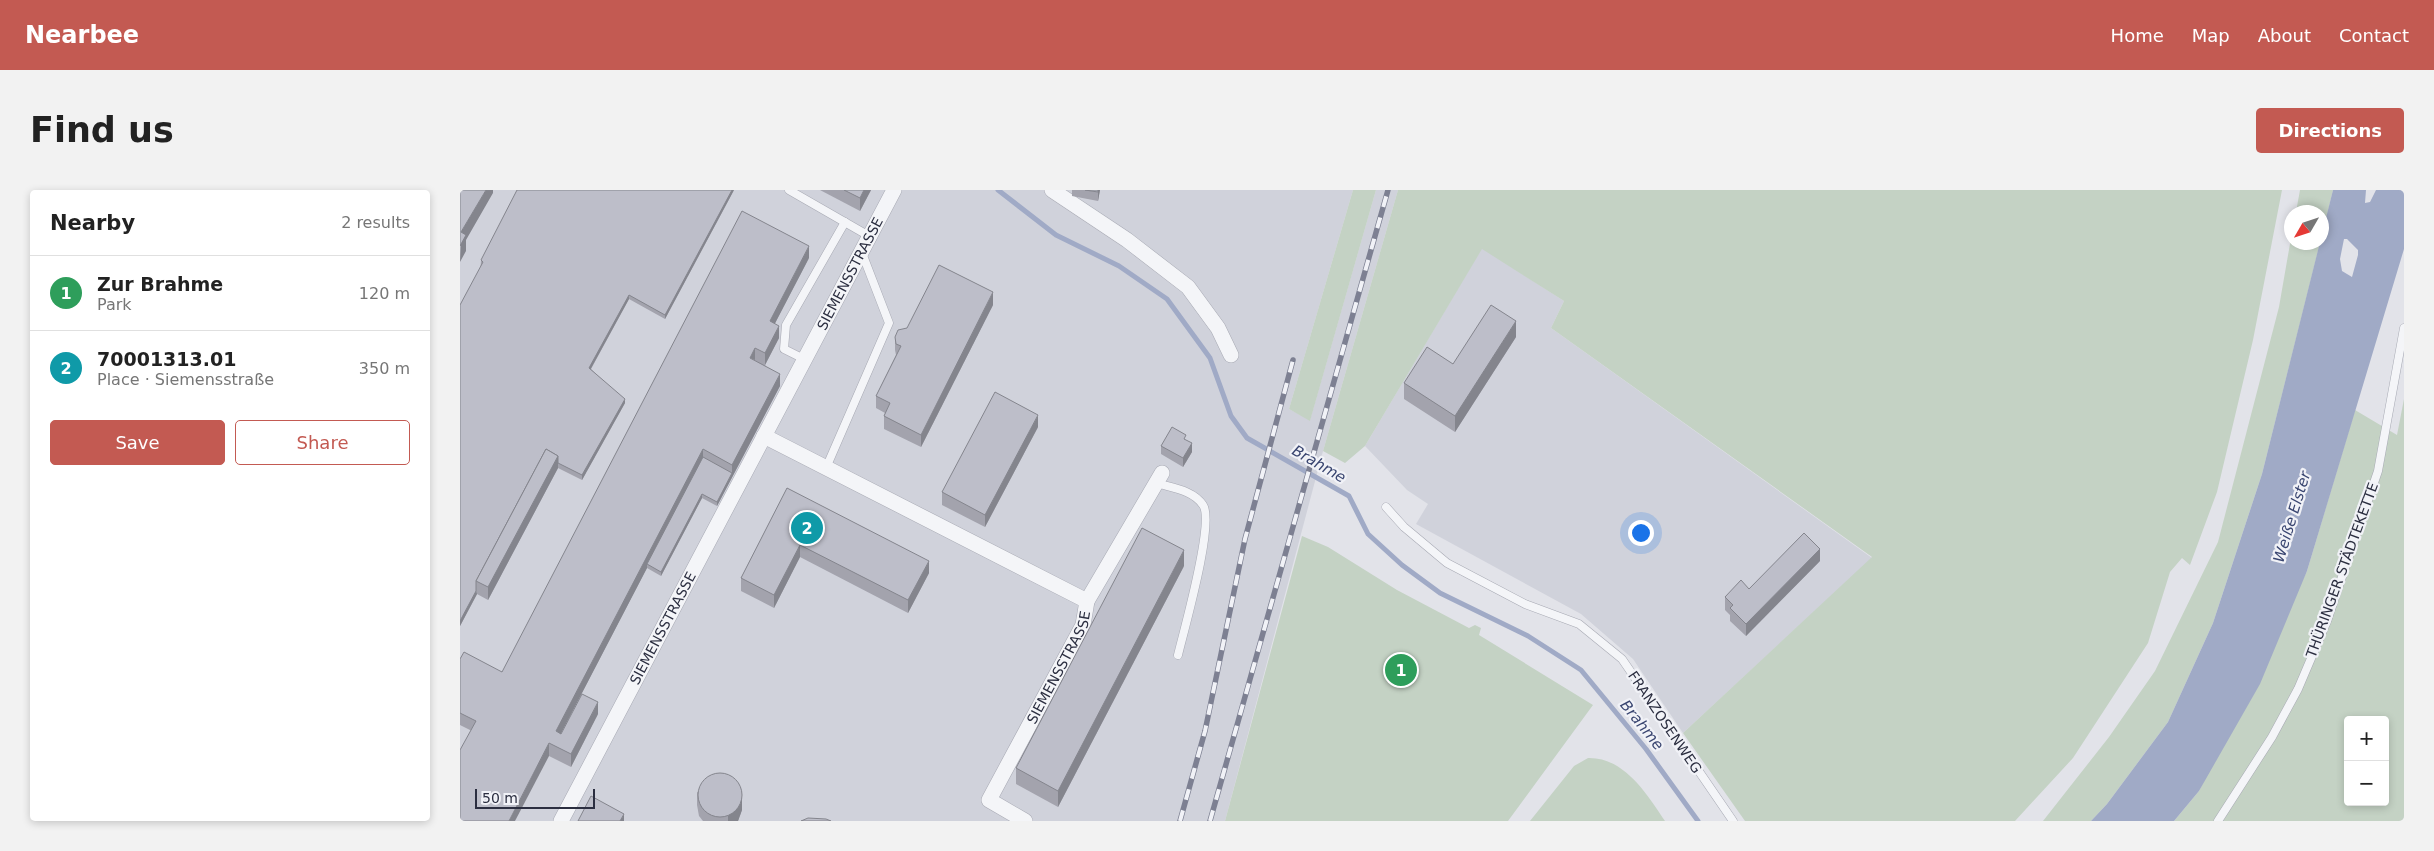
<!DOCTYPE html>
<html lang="en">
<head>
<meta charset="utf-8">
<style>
  body { margin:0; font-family:"DejaVu Sans",sans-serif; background:#f2f2f2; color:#222 }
  .controls { position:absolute; right:15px; bottom:15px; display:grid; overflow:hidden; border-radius:5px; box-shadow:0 2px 8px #0003 }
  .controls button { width:45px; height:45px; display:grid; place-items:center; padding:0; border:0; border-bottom:1px solid #e0e0e0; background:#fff; color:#222; font:25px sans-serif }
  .compass { position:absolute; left:1824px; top:15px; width:45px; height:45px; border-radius:50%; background:#fff; box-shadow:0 2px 8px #0003; rotate:231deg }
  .scale { position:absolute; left:15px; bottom:12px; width:120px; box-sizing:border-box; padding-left:5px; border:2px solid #2b2e40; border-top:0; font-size:14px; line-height:18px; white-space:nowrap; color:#2b2e40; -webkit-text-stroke:4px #f1f2f7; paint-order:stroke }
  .you { position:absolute; left:1180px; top:342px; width:18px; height:18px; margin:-12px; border:4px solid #fff; border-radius:50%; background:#1a73e8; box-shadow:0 0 0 8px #1a73e833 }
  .badge { display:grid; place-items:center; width:32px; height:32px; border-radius:50%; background:#c35a52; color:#fff; font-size:16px; font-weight:700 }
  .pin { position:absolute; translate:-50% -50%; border:2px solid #fff; box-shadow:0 1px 5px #0006 }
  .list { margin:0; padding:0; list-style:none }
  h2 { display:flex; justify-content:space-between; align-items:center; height:65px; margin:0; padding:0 20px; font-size:21px }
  h2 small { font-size:16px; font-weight:400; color:#767676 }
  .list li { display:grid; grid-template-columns:32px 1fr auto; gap:15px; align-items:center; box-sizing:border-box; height:75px; padding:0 20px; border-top:1px solid #e0e0e0 }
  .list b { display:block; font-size:19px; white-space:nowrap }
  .list p { margin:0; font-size:16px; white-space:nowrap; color:#767676 }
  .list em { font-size:16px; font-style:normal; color:#767676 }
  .actions { display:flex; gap:10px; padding:15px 20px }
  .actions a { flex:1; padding:11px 0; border:1px solid #c35a52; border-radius:5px; text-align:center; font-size:18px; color:#c35a52 }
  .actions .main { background:#c35a52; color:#fff }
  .map { position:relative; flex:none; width:1944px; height:631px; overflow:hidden; border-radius:5px }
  header { display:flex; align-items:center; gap:30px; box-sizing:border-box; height:70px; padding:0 25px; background:#c35a52; color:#fff }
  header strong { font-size:24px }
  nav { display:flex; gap:28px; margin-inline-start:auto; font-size:18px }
  .intro { display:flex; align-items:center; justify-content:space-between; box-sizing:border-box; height:120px; padding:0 30px }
  h1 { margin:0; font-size:35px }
  .button { padding:12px 22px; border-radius:5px; background:#c35a52; color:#fff; font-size:18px; font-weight:700 }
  main { display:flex; gap:30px; padding:0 30px }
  aside { flex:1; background:#fff; border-radius:5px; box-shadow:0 2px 8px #0003 }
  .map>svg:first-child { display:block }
  .built { fill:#d0d2db }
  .green { fill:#c4d2c4; fill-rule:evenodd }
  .water { fill:#a0aac6; fill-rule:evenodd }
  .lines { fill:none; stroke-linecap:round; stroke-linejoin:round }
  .stream { stroke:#a0aac6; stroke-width:5 }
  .lane-casing { stroke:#a7a9b3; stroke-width:9 }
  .street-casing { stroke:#a7a9b3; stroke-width:16 }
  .lane { stroke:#f4f5f8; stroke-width:8 }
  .street { stroke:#f4f5f8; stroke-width:15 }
  .rail-casing { stroke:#7d8092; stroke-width:5.5 }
  .rail { stroke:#f1f2f7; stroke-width:4; stroke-dasharray:11; stroke-linecap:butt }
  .wall { fill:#a3a3ad }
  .shaded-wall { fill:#84858d }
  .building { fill:#bdbec9; stroke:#84858d }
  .labels { text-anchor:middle; stroke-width:4.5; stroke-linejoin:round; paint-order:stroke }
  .street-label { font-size:14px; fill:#2b2e40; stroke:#f1f2f7 }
  .water-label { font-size:15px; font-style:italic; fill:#394570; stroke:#f1f2f7 }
</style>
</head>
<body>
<header>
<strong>Nearbee</strong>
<nav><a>Home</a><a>Map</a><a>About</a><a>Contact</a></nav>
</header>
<div class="intro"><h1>Find us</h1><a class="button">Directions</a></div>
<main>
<aside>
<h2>Nearby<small>2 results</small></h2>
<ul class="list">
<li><span class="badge" style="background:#2e9e5b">1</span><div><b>Zur Brahme</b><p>Park</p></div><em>120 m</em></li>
<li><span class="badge" style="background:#0f9aa8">2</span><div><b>70001313.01</b><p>Place · Siemensstraße</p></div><em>350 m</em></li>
</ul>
<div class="actions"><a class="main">Save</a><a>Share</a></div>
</aside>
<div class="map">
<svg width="1944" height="631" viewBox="0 0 1944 631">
  <rect width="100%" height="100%" fill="#e2e3e9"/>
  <g class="built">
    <path d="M 0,0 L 893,0 L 829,219 L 850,230 L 916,0 L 938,0 L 863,261 L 765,631 L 0,631 Z"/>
    <path d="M 1022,58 L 1104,111 L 1091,138 L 1412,368 L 1223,543 L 1173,469 L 1121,424 L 956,334 L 968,314 L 947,300 L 905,256 Z"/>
  </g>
  <g class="green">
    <path d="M 893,0 L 916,0 L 850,231 L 829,219 Z"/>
    <path d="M 938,0 L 1822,0 L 1793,150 L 1757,302 L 1730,375 L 1722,368 L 1710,382 L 1688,453 L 1613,568 L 1555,631 L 1285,631 L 1223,543 L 1412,367 L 1091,138 L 1104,111 L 1022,59 L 905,256 L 885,273 L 863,261 Z"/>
    <path d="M 1840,0 L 1873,0 L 1862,46 L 1862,22 L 1836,22 Z"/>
    <path d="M 1831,48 L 1832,52 L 1860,53 L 1802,284 L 1753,433 L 1708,532 L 1647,614 L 1631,631 L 1583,631 L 1649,547 L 1695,481 L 1758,352 L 1819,117 Z"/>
    <path d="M 1944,209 L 1944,631 L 1714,631 L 1739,601 L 1847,381 L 1895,220 L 1937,245 ZM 1888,530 L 1925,530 L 1925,612 L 1888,612 Z"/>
    <path d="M 842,346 L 868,357 L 937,400 L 1009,438 L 1015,435 L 1021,438 L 1019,445 L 1133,515 L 1048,631 L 765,631 Z"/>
    <path d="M 1128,568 C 1164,567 1187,604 1205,631 L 1070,631 L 1114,576 Z"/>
  </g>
  <path class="water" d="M 1873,0 L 1906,0 L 1905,13 L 1910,12 L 1916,0 L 1944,0 L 1944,59 L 1847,381 L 1800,494 L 1739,601 L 1714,631 L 1631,631 L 1647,614 L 1708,532 L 1753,433 L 1802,284 ZM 1884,49 L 1887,49 L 1898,60 L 1898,65 L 1892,87 L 1882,81 L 1880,69 Z"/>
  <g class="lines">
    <path class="stream" d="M 538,0 L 596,45 L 659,76 L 707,109 L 750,168 L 771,226 L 787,248 L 889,306 L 908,344 L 942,375 L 980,403 L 1068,446 L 1121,480 L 1186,559 L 1238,631"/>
    <g class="lane-casing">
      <g id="lane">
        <path d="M 329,0 L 409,46"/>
        <path d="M 344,169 L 324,159 L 326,135 L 385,32"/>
        <path d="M 366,278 L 429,133 L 402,63"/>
        <path d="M 696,293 C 712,298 733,300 743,315 C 755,332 724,440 718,465"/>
        <path d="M 926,317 L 944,337 L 987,373 L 1065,414 L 1119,434 L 1162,469 L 1273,631"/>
        <path d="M 1758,631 L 1812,547 L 1838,499 L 1867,431 L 1918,281 L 1944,138"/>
      </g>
    </g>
    <g class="street-casing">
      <g id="street">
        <path d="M 592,0 L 667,50 L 728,97 L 758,138 L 771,165"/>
        <path d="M 304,246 L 627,411 L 702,283"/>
        <path id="s1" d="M 101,631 L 434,0"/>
        <path id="s2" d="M 565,631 L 529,610 L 623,435 L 627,411"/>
      </g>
    </g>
    <use href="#lane" class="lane"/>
    <use href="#street" class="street"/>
    <g class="rail-casing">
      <g id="rail">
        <path d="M 720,631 L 745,541 L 785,349 L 833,170"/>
        <path d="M 750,631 L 928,0"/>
      </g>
    </g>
    <use href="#rail" class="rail"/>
  </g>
  <g class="wall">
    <path d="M 274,0 L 205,129 L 169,109 L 131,179 L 165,213 L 122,290 L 98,278 L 28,410 L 17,404 L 0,436 L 21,70 Z"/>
    <path d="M 360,0 L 411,0 L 400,21 Z"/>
    <path d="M 612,0 L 640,0 L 638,11 L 612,6 Z"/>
    <path d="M 349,68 L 315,133 L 319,148 L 305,175 L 320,196 L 257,316 L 242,308 L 201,386 L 187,378 L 101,543 L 138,524 L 111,577 L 89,566 L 10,540 L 0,535 L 0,469 L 42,482 Z"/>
    <path d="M 533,115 L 461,257 L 424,239 L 424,226 L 425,223 L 416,218 L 416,206 L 436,165 L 435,160 L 435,147 L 447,138 Z"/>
    <path d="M 1056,147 L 995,242 L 944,209 L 944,193 L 993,174 Z"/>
    <path d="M 578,237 L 525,337 L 482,315 L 482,302 Z"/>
    <path d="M 726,250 L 732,262 L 723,277 L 701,264 L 701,256 Z"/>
    <path d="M 327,298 L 469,383 L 448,423 L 340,367 L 314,418 L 281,401 L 281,388 Z"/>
    <path d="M 1360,371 L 1286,446 L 1270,431 L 1270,425 L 1265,420 L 1265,407 L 1289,399 Z"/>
    <path d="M 724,376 L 598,617 L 556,594 L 556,578 Z"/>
    <path d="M 237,602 L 282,620 L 278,631 L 243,631 L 239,626 L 237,615 Z"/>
  </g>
  <g class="shaded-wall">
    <path d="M 26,0 L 33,0 L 33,3 L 6,50 L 6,61 L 0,72 L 1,42 Z"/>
    <path d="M 272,0 L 274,0 L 205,129 L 205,125 Z"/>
    <path d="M 404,0 L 411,0 L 400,21 L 400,8 Z"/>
    <path d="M 638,0 L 640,0 L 638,11 Z"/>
    <path d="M 349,56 L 349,68 L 310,143 L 310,131 Z"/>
    <path d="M 533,102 L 533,115 L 461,257 L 461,245 Z"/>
    <path d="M 169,105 L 169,109 L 129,182 L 129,178 Z"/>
    <path d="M 1056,131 L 1056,147 L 995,242 L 995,226 Z"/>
    <path d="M 319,136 L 319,148 L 305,175 L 305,163 Z"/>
    <path d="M 295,158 L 295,170 L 290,168 Z"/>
    <path d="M 320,184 L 320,196 L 257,316 L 257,312 L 272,283 L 272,275 Z"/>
    <path d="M 165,209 L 165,213 L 122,290 L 122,285 Z"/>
    <path d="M 578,225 L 578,237 L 525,337 L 525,325 Z"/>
    <path d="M 732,253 L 732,262 L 723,277 L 723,268 Z"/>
    <path d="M 243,259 L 243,272 L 187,374 L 187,378 L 96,553 L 96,541 Z"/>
    <path d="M 98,266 L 98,278 L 28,410 L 28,397 Z"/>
    <path d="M 242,304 L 242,308 L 201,386 L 201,382 Z"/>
    <path d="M 340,355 L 340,367 L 314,418 L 314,405 Z"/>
    <path d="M 1360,359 L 1360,371 L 1286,446 L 1286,434 Z"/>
    <path d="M 724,360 L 724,376 L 598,617 L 598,601 Z"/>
    <path d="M 469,371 L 469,383 L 448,423 L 448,410 Z"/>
    <path d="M 16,401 L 17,404 L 0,436 L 0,431 Z"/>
    <path d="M 138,512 L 138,524 L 111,577 L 111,564 Z"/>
    <path d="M 89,553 L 89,566 L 55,631 L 49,631 Z"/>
    <path d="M 282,608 L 282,620 L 278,631 L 268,631 L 268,626 Z"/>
    <path d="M 164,624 L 164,631 L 160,631 Z"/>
  </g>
  <g class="building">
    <path d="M 0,0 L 26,0 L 1,42 L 6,45 L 0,56 Z"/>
    <path d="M 57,0 L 272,0 L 205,125 L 169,105 L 129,178 L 165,209 L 122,285 L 98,273 L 98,266 L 86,259 L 16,391 L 16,401 L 0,431 L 0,115 L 23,72 L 21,70 Z"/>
    <path d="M 384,0 L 404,0 L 400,8 Z"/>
    <path d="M 625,0 L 638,0 L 638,2 Z"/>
    <path d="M 282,21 L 349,56 L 310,131 L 319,136 L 305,163 L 295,158 L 290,168 L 320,184 L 272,275 L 243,259 L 96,541 L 101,544 L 122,504 L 138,512 L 111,564 L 89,553 L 49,631 L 0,631 L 0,560 L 16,531 L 0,523 L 0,469 L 4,462 L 42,482 Z"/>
    <path d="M 479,75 L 533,102 L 461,245 L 424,226 L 430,213 L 416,206 L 441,156 L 436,154 L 435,147 L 438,140 L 447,138 Z"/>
    <path d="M 1031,115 L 1056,131 L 995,226 L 944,193 L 967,157 L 993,174 Z"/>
    <path d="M 535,202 L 578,225 L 525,325 L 482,302 Z"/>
    <path d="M 712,237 L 726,245 L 724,249 L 732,253 L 723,268 L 701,256 Z"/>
    <path d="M 86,259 L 98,266 L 28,397 L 16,391 Z"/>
    <path d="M 243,267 L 272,283 L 257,312 L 242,304 L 201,382 L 187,374 Z"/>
    <path d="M 327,298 L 469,371 L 448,410 L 340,355 L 314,405 L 281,388 Z"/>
    <path d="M 682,338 L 724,360 L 598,601 L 556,578 Z"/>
    <path d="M 1344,343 L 1360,359 L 1286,434 L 1270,418 L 1273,415 L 1265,407 L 1281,390 L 1289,399 Z"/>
    <circle cx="260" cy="605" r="22"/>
    <path d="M 131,606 L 164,624 L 160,631 L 118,631 Z"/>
    <path d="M 348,628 L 366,629 L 371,631 L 341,631 Z"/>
  </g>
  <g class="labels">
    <g class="street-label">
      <text dy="5" stroke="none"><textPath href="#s1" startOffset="619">SIEMENSSTRASSE</textPath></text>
      <text transform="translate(1882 380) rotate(-70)" y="5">THÜRINGER STÄDTEKETTE</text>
      <text dy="5" stroke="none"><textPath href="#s1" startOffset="218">SIEMENSSTRASSE</textPath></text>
      <text dy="5" stroke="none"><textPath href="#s2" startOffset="192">SIEMENSSTRASSE</textPath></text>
      <text transform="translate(1205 532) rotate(56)" y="5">FRANZOSENWEG</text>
    </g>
    <g class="water-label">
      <text transform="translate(859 274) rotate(30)" y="5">Brahme</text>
      <text transform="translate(1832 327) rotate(-73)" y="5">Weiße Elster</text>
      <text transform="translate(1182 535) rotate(51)" y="5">Brahme</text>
    </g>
  </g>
</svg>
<div class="controls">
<button>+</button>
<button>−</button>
</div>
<svg class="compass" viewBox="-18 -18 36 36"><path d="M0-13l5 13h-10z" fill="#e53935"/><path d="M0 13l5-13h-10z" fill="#767676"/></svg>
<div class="scale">50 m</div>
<div class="you"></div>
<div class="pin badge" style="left:941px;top:480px;background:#2e9e5b">1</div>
<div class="pin badge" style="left:347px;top:338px;background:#0f9aa8">2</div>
</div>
</main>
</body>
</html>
